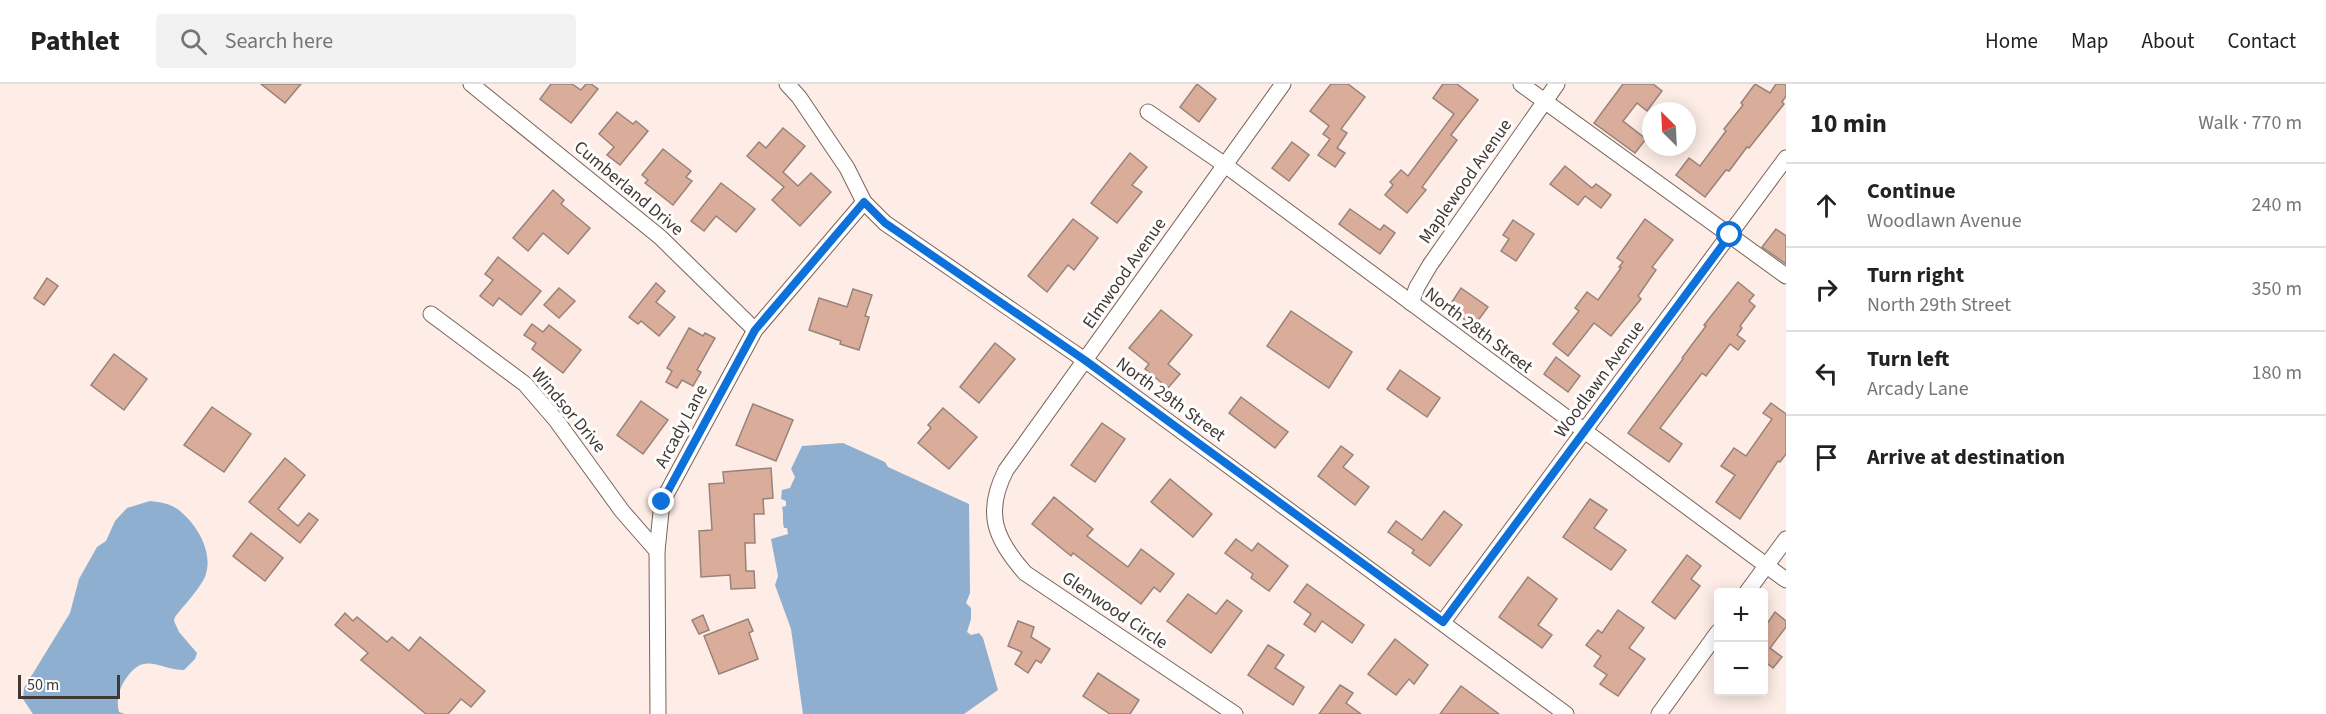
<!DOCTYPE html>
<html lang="en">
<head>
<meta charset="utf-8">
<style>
  body { margin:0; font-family:"Source Sans 3",sans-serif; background:#f2f2f2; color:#222 }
  .controls { position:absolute; right:18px; bottom:18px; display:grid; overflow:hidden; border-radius:6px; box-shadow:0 3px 15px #0003 }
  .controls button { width:54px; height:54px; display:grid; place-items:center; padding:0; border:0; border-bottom:2px solid #e0e0e0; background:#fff; color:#222; font:30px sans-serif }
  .compass { position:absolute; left:1642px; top:18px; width:54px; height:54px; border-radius:50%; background:#fff; box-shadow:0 3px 15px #0003; rotate:336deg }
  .scale { position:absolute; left:18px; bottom:15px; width:102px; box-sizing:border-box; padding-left:6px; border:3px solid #423833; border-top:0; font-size:16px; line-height:21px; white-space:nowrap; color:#423833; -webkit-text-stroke:4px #fefefe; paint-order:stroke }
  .stop { position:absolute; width:18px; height:18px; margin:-14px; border:4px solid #0e70d9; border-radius:50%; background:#fff }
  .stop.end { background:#0e70d9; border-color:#fff; box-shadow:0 2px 6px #0008 }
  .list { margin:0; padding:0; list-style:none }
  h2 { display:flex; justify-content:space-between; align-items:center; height:78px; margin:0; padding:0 24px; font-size:26px }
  h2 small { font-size:20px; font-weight:400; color:#767676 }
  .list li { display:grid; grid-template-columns:39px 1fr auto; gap:18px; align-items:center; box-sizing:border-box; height:84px; padding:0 24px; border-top:2px solid #e0e0e0 }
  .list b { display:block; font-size:22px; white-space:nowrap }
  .list p { margin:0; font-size:20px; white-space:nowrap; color:#767676 }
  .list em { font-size:20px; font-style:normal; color:#767676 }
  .icon { flex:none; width:33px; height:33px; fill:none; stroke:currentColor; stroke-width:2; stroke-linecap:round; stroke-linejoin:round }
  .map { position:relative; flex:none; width:1786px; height:630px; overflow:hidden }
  header { display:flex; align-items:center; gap:36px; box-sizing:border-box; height:84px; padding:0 30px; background:#fff; border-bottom:2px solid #e0e0e0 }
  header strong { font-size:28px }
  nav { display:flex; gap:33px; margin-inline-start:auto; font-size:21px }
  .search { width:420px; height:54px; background:#f2f2f2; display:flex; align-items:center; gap:15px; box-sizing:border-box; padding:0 21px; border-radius:6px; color:#767676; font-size:22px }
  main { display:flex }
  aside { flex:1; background:#fff }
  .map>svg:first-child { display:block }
  .water { fill:#8eafcf }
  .building { fill:#daad9b; stroke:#998278; stroke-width:1.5 }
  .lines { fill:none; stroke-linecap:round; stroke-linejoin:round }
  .minor-casing { stroke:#79635a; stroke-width:17 }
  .minor { stroke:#fff; stroke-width:15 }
  .route { stroke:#0e70d9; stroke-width:8 }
  .labels { text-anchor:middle; stroke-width:6; stroke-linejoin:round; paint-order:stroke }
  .street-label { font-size:18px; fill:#423833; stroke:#fefefe }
</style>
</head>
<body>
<header>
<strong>Pathlet</strong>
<div class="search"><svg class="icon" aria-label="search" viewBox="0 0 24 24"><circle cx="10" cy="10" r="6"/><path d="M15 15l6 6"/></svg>Search here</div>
<nav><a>Home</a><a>Map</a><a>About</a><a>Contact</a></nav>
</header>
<main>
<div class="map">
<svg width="1786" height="630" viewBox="0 0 1786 630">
  <rect width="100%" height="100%" fill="#fdede6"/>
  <g class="water">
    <path d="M 843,359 L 885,378 L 888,383 L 969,420 L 970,509 L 966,519 L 971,524 L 971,535 L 967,548 L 971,551 L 979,549 L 983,554 L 998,606 L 964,630 L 803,630 L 791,545 L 775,501 L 778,492 L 771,455 L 788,450 L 787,444 L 784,444 C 782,436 784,430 782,423 L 786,422 L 786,417 L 781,415 L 782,406 L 790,404 L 795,393 L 791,385 L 802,362 Z"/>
    <path d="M 150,417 C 160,418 173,420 181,428 C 199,443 215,472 204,495 C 197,508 184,521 175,533 L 174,537 L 179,548 L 197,569 L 195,575 L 184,586 C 159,586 144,566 125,596 C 119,605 116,617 119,628 L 125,630 L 33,630 L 23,615 L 24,604 L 70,529 L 79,495 L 97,463 L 106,457 L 115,437 L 127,424 Z"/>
  </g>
  <g class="building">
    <path d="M 261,0 L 301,0 L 285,19 Z"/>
    <path d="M 551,0 L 572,0 L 581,6 L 586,0 L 591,0 L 598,5 L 571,39 L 540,15 Z"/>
    <path d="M 1197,0 L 1216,15 L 1199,38 L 1180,23 Z"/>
    <path d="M 1331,0 L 1348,0 L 1365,13 L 1341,45 L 1347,49 L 1337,64 L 1345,69 L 1335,83 L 1318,71 L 1330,55 L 1323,50 L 1329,42 L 1310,27 Z"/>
    <path d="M 1443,0 L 1457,0 L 1478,16 L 1451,51 L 1457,56 L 1422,103 L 1426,106 L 1407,129 L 1385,111 L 1393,101 L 1390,98 L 1401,86 L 1408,92 L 1454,30 L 1433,14 Z"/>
    <path d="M 1623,0 L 1653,0 L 1662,7 L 1647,27 L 1637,19 L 1623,37 L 1646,55 L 1635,69 L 1594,39 Z"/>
    <path d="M 1755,0 L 1770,9 L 1776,0 L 1786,0 L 1786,12 L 1782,18 L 1784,20 L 1749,64 L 1747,63 L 1729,87 L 1726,86 L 1705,113 L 1676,91 L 1689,74 L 1700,82 L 1726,47 L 1724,45 L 1743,21 L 1741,19 Z"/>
    <path d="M 617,28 L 633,40 L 636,37 L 648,47 L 620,81 L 607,71 L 614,63 L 599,50 Z"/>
    <path d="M 783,44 L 805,62 L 783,88 L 798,102 L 811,89 L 831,108 L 800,142 L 772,116 L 784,103 L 747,72 L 759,58 L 766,64 Z"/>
    <path d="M 1292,58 L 1309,71 L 1289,97 L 1272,84 Z"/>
    <path d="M 663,65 L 691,87 L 686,93 L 692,97 L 673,121 L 645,99 L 648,96 L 642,91 Z"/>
    <path d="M 1130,69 L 1147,83 L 1132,101 L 1142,108 L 1117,139 L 1091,119 Z"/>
    <path d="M 1565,82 L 1592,104 L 1596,100 L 1611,111 L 1601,124 L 1585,112 L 1578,121 L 1550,100 Z"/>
    <path d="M 721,99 L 755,125 L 736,148 L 716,132 L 704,147 L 691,137 Z"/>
    <path d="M 553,106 L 564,116 L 561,120 L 590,144 L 568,170 L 543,149 L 528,167 L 513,154 Z"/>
    <path d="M 1350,125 L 1380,146 L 1384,141 L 1395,149 L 1380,170 L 1339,140 Z"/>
    <path d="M 1073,135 L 1098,154 L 1074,186 L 1068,181 L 1047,208 L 1028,192 Z"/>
    <path d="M 1645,135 L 1673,156 L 1652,183 L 1656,186 L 1638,212 L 1641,215 L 1611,252 L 1594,239 L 1568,272 L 1553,260 L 1579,227 L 1575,224 L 1587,208 L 1598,216 L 1621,184 L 1619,183 L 1623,178 L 1617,174 Z"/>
    <path d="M 1513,136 L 1534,150 L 1516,177 L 1501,167 L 1509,155 L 1503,151 Z"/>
    <path d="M 1776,145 L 1786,152 L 1786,180 L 1762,163 Z"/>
    <path d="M 498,173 L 541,207 L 521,231 L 499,214 L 493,222 L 480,212 L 493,196 L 485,190 Z"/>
    <path d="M 47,194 L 58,202 L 44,221 L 34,214 Z"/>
    <path d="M 1738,198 L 1754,211 L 1749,217 L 1755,222 L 1740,242 L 1742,244 L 1737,251 L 1745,257 L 1738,266 L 1730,260 L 1706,292 L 1702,289 L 1660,344 L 1682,360 L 1669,378 L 1628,349 L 1683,275 L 1682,274 L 1706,242 L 1704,241 Z"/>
    <path d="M 656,199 L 665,207 L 656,218 L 675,233 L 659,252 L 641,237 L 638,240 L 629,233 Z"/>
    <path d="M 559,204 L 575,217 L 559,234 L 544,221 Z"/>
    <path d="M 1461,204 L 1488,223 L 1474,242 L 1448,224 Z"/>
    <path d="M 853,205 L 872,211 L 865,232 L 869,233 L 859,266 L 840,260 L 841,257 L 809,246 L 819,214 L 847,223 Z"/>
    <path d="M 1161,226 L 1192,251 L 1168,280 L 1180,290 L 1168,304 L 1145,285 L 1149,280 L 1129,264 Z"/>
    <path d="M 1291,227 L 1352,268 L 1329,304 L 1267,262 Z"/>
    <path d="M 532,240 L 543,248 L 549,241 L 581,266 L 563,289 L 532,265 L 536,259 L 524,251 Z"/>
    <path d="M 689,244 L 703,252 L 705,249 L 715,254 L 697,286 L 701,288 L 693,302 L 682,296 L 677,304 L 666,298 L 672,287 L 667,284 Z"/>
    <path d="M 995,259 L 1015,275 L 979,319 L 960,303 Z"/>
    <path d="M 114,270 L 147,295 L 124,326 L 91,301 Z"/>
    <path d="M 1556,273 L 1580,292 L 1568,308 L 1544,290 Z"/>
    <path d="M 1400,286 L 1440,314 L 1427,333 L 1387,305 Z"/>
    <path d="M 1241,313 L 1288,348 L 1275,364 L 1229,329 Z"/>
    <path d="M 641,317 L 668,336 L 643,370 L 617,351 Z"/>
    <path d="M 1771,319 L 1786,330 L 1786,370 L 1780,378 L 1778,377 L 1740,435 L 1716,418 L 1735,391 L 1721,382 L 1734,364 L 1746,372 L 1772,335 L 1763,329 Z"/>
    <path d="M 753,320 L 793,336 L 776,377 L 736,361 Z"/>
    <path d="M 212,323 L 251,350 L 224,388 L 184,361 Z"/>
    <path d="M 943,324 L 977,353 L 949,385 L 918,359 L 931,344 L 928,341 Z"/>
    <path d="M 1102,339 L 1125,355 L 1095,398 L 1071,381 Z"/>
    <path d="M 1341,362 L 1353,371 L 1343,383 L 1369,403 L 1355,421 L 1318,392 Z"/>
    <path d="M 285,374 L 305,391 L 278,425 L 298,442 L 309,429 L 318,436 L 300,459 L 249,418 Z"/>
    <path d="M 771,384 L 773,414 L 763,415 L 764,430 L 754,430 L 755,459 L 745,459 L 746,487 L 754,487 L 755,504 L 731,505 L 730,491 L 701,493 L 699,447 L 712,446 L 709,400 L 724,399 L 723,388 Z"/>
    <path d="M 1170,395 L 1212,430 L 1193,453 L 1151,418 Z"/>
    <path d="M 1054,413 L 1093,445 L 1087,452 L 1128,483 L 1141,465 L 1174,490 L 1160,508 L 1154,503 L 1141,520 L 1073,469 L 1071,472 L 1032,440 Z"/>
    <path d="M 1590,415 L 1607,426 L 1594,444 L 1626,466 L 1611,486 L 1563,453 Z"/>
    <path d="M 1444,427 L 1462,441 L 1430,482 L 1412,469 L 1414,466 L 1388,448 L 1396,437 L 1422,456 Z"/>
    <path d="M 251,449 L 283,474 L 265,497 L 233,472 Z"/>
    <path d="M 1236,455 L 1252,467 L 1258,459 L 1288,482 L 1269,507 L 1251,494 L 1253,490 L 1225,469 Z"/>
    <path d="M 1687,471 L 1701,482 L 1691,495 L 1700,502 L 1675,535 L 1652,518 Z"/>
    <path d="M 1528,493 L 1557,515 L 1538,541 L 1552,551 L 1542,564 L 1499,533 Z"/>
    <path d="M 1307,500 L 1364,541 L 1352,559 L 1322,537 L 1315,548 L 1304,540 L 1311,530 L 1294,518 Z"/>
    <path d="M 1188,510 L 1216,530 L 1227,516 L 1242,527 L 1211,569 L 1167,537 Z"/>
    <path d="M 1618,526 L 1644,544 L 1629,564 L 1645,575 L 1618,612 L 1600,600 L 1607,591 L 1594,582 L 1601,572 L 1586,561 L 1598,546 L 1602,549 Z"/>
    <path d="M 1775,528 L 1786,537 L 1786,543 L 1770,564 L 1782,573 L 1773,584 L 1764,577 L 1764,544 Z"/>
    <path d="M 345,529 L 353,537 L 357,533 L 387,558 L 392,553 L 409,567 L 420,553 L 485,607 L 471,623 L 461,615 L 448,630 L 426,630 L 361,576 L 368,569 L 335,541 Z"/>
    <path d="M 703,531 L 709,546 L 699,550 L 692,536 Z"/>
    <path d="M 748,535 L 753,547 L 749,549 L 758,575 L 719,590 L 704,552 Z"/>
    <path d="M 1018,537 L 1034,543 L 1031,553 L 1050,565 L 1041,579 L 1036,576 L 1028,589 L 1015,580 L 1022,568 L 1008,562 Z"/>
    <path d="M 1395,555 L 1428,581 L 1414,600 L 1409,595 L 1396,611 L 1368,590 Z"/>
    <path d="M 1268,561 L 1284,571 L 1275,584 L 1304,603 L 1293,621 L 1248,591 Z"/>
    <path d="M 1098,589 L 1139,616 L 1130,630 L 1110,630 L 1083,612 Z"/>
    <path d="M 1340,601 L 1353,609 L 1346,619 L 1361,630 L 1319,630 Z"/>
    <path d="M 1461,602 L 1499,630 L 1440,630 Z"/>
  </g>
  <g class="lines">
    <g class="minor-casing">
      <g id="minor">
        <path d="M 471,0 L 660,153 L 755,246"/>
        <path d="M 787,0 L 799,13 L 847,84 L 864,118 L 885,139 L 1086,277 L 1566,630"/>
        <path d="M 1521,0 L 1786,192"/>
        <path d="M 1148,28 L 1225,81 L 1786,496"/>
        <path d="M 1411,219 L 1417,203 L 1430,181 L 1557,0"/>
        <path d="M 431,230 L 525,300 L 556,336 L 622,427 L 657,467"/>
        <path d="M 1747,508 L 1786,455"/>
        <path d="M 1443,538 L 1786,74"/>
        <path d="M 658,630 L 657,467 L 662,418 L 755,246 L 864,118"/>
        <path d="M 1235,630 L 1025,489 C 995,455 984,429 1006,386 L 1283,0"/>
        <path d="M 1659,630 L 1718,548"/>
      </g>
    </g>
    <use href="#minor" class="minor"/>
  </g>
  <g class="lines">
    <path class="route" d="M 662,418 L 755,246 L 864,118 L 885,139 L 1086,277 L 1443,538 L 1730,151"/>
  </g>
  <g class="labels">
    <g class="street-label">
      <text transform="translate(1465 97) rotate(-55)" y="6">Maplewood Avenue</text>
      <text transform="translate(629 104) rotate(40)" y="6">Cumberland Drive</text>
      <text transform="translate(1124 189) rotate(-55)" y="6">Elmwood Avenue</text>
      <text transform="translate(1479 246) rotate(37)" y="6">North 28th Street</text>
      <text transform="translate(1599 295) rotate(-54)" y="6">Woodlawn Avenue</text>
      <text transform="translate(1171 315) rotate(36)" y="6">North 29th Street</text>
      <text transform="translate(569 326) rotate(50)" y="6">Windsor Drive</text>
      <text transform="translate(681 342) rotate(-62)" y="6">Arcady Lane</text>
      <text transform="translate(1115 526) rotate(34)" y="6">Glenwood Circle</text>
    </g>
  </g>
</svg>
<div class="controls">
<button>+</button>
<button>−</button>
</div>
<svg class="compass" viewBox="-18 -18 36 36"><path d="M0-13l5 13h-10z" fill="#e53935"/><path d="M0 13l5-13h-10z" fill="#767676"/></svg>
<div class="scale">50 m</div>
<div class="stop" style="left:1730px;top:151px"></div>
<div class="stop end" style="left:662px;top:418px"></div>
</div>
<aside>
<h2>10 min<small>Walk · 770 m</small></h2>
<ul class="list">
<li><svg class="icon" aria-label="ahead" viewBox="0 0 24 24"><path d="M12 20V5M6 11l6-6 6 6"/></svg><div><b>Continue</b><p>Woodlawn Avenue</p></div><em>240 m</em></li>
<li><svg class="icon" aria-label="right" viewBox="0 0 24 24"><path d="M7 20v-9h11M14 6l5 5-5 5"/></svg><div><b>Turn right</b><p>North 29th Street</p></div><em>350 m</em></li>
<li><svg class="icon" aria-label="left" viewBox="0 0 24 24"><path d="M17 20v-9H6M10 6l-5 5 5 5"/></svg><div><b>Turn left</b><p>Arcady Lane</p></div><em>180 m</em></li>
<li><svg class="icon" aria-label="arrive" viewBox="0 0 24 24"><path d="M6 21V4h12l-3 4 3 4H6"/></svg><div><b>Arrive at destination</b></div></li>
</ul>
</aside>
</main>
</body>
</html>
